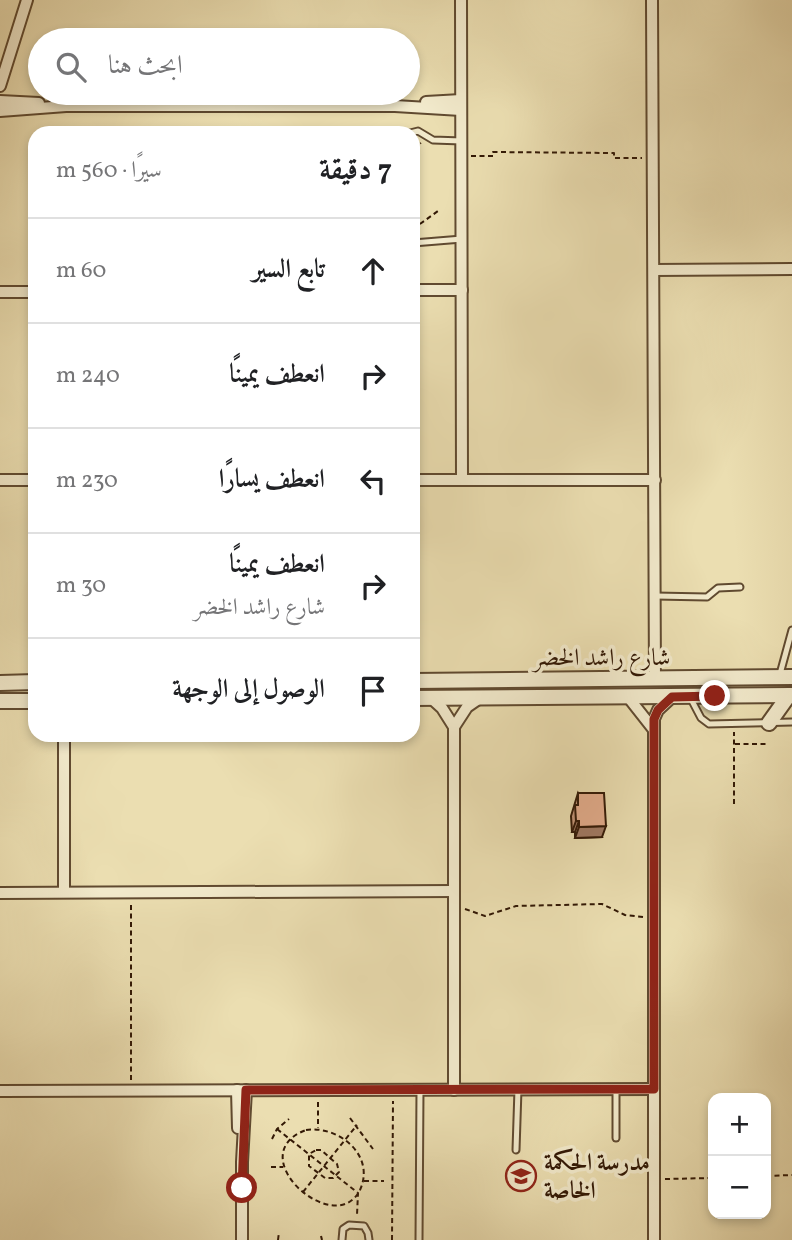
<!DOCTYPE html>
<html lang="ar">
<head>
<meta charset="utf-8">
<style>
  body { margin:0; font-family:Vollkorn,Amiri,serif; background:#f6f6f6; color:#202124; direction:rtl }
  .controls { position:absolute; right:21px; bottom:21px; display:grid; overflow:hidden; border-radius:14px; box-shadow:0 4px 10px #0003 }
  .controls button { width:63px; height:63px; display:grid; place-items:center; padding:0; border:0; border-bottom:2px solid #e0e0e0; background:#fff; color:#202124; font:35px sans-serif }
  .stop { position:absolute; width:21px; height:21px; margin:-16px; border:5px solid #8f2418; border-radius:50%; background:#fff }
  .stop.end { background:#8f2418; border-color:#fff; box-shadow:0 2px 7px #0008 }
  .list { margin:0; padding:0; list-style:none }
  h2 { display:flex; justify-content:space-between; align-items:center; height:91px; margin:0; padding:0 28px; font-size:30px }
  h2 small { font-size:23px; font-weight:400; color:#757577 }
  .list li { display:grid; grid-template-columns:46px 1fr auto; gap:21px; align-items:center; box-sizing:border-box; height:105px; padding:0 28px; border-top:2px solid #e0e0e0 }
  .list b { display:block; font-size:26px; white-space:nowrap }
  .list p { margin:0; font-size:23px; white-space:nowrap; color:#757577 }
  .list em { font-size:23px; font-style:normal; color:#757577 }
  .icon { flex:none; width:38px; height:38px; fill:none; stroke:currentColor; stroke-width:2; stroke-linecap:round; stroke-linejoin:round }
  .map { position:relative; flex:none; width:792px; height:1240px; overflow:hidden; direction:ltr }
  .search { position:absolute; background:#fff; box-shadow:0 4px 10px #0003; left:28px; top:28px; width:392px; height:77px; display:flex; align-items:center; gap:18px; box-sizing:border-box; padding:0 24px; border-radius:38px; color:#757577; font-size:26px }
  .panel { position:absolute; background:#fff; box-shadow:0 4px 10px #0003; left:28px; top:126px; width:392px; height:616px; border-radius:21px; direction:rtl }
  .map>svg:first-child { display:block }
  .lines { fill:none; stroke-linecap:round; stroke-linejoin:round }
  .service-casing { stroke:#604a30; stroke-width:9 }
  .minor-casing { stroke:#604a30; stroke-width:14 }
  .tertiary-casing { stroke:#604a30; stroke-width:18 }
  .path { stroke:#321805; stroke-width:2; stroke-dasharray:5 3.5; stroke-linecap:butt }
  .service { stroke:#f2eacc; stroke-width:5 }
  .minor { stroke:#f2eacc; stroke-width:10 }
  .tertiary { stroke:#f2eacc; stroke-width:14 }
  .wall { fill:#c49579; stroke:#321805; stroke-width:2 }
  .shaded-wall { fill:#a07963; stroke:#321805; stroke-width:2 }
  .building { fill:#e4ad8d; stroke:#321805; stroke-width:2 }
  .route { stroke:#8f2418; stroke-width:9 }
  .labels { text-anchor:middle; stroke-width:7; stroke-linejoin:round; paint-order:stroke }
  .street-label { font-size:24px; fill:#321805; stroke:#f2eacc }
  .poi-label { font-size:24px; font-weight:bold; fill:#321805; stroke:#f2eacc; text-anchor:start }
</style>
</head>
<body>
<div class="map">
<svg width="792" height="1240" viewBox="0 0 792 1240">
  <rect width="100%" height="100%" fill="#ebdeb1"/>
  <filter id="stains"><feTurbulence type="fractalNoise" baseFrequency=".00286" numOctaves="4"/><feColorMatrix values="0 0 0 0 .2 0 0 0 0 .09 0 0 0 0 .02 0 0 0 .5 -.17"/></filter>
  <radialGradient id="worn" r=".72"><stop offset=".6" stop-color="#630" stop-opacity="0"/><stop offset="1" stop-color="#630" stop-opacity=".3"/></radialGradient>
  <g class="lines">
    <g class="service-casing">
      <g id="service">
        <path d="M 410,133 L 418,131 L 433,140 L 462,141"/>
        <path d="M 413,243 L 462,239"/>
        <path d="M 655,596 L 707,597 L 718,588 L 740,587"/>
        <path d="M 780,674 L 792,630"/>
        <path d="M 691,699 L 701,718 L 709,724 L 792,722"/>
        <path d="M 616,1138 L 616,1089"/>
        <path d="M 516,1150 L 518,1089"/>
        <path d="M 342,1240 L 343,1229 L 349,1225 L 364,1226 L 368,1233 L 369,1240"/>
        <path d="M 419,1240 L 420,1090"/>
      </g>
    </g>
    <g class="minor-casing">
      <g id="minor">
        <path d="M 461,0 L 462,480"/>
        <path d="M 652,0 L 655,680"/>
        <path d="M 0,86 L 27,0"/>
        <path d="M 0,101 L 39,103"/>
        <path d="M 426,102 L 461,100"/>
        <path d="M 0,111 L 66,106 L 395,106 L 461,110"/>
        <path d="M 654,270 L 792,269"/>
        <path d="M 413,290 L 462,290"/>
        <path d="M 0,292 L 35,292"/>
        <path d="M 0,480 L 35,480"/>
        <path d="M 413,480 L 655,480"/>
        <path d="M 628,697 L 654,730"/>
        <path d="M 431,698 L 442,708 L 454,727"/>
        <path d="M 64,735 L 64,892"/>
        <path d="M 0,893 L 454,891"/>
        <path d="M 237,1090 L 238,1128"/>
        <path d="M 454,1090 L 454,727 L 467,707 L 480,698"/>
        <path d="M 0,1091 L 654,1089"/>
        <path d="M 242,1240 L 242,1162 L 246,1090"/>
        <path d="M 654,1240 L 654,719 L 658,710 L 672,697"/>
      </g>
    </g>
    <g class="tertiary-casing">
      <g id="tertiary">
        <path d="M 413,681 L 792,677"/>
        <path d="M 0,683 L 35,682"/>
        <path d="M 413,698 L 792,695"/>
        <path d="M 0,701 L 35,701"/>
        <path d="M 769,723 L 789,695"/>
      </g>
    </g>
    <g class="path">
      <path d="M 413,148 L 421,143"/>
      <path d="M 471,156 L 493,156 L 493,152 L 614,153 L 614,158 L 642,158"/>
      <path d="M 413,229 L 438,211"/>
      <path d="M 735,744 L 768,744"/>
      <path d="M 734,804 L 734,732"/>
      <path d="M 465,909 L 485,916 L 516,906 L 602,904 L 625,915 L 643,917"/>
      <path d="M 131,1080 L 131,904"/>
      <path d="M 318,1102 L 318,1128"/>
      <path d="M 350,1118 L 373,1149"/>
      <path d="M 277,1129 L 358,1193 L 357,1215"/>
      <path d="M 306,1130 C 338,1125 376,1155 360,1190 C 335,1240 239,1155 306,1130 Z"/>
      <path d="M 272,1139 L 277,1129 L 289,1119"/>
      <path d="M 316,1150 L 321,1150 L 337,1164 L 339,1172 L 333,1178 L 325,1178 L 309,1166 L 309,1154 Z"/>
      <path d="M 271,1167 L 283,1167"/>
      <path d="M 766,1176 L 792,1175"/>
      <path d="M 665,1179 L 713,1178"/>
      <path d="M 364,1181 L 384,1181"/>
      <path d="M 303,1192 L 357,1125"/>
      <path d="M 321,1236 L 322,1240"/>
      <path d="M 278,1240 L 279,1232"/>
      <path d="M 392,1240 L 393,1101"/>
    </g>
    <use href="#service" class="service"/>
    <use href="#minor" class="minor"/>
    <use href="#tertiary" class="tertiary"/>
  </g>
  <path class="wall" d="M 578,793 L 602,837 L 575,838 L 575,832 L 572,832 L 571,816 Z"/>
  <g class="shaded-wall">
    <path d="M 576,821 L 579,821 L 575,832 L 572,832 Z"/>
    <path d="M 606,826 L 602,837 L 575,838 L 579,827 Z"/>
  </g>
  <path class="building" d="M 578,793 L 604,793 L 606,826 L 579,827 L 579,821 L 576,821 L 575,805 L 578,805 Z"/>
  <g class="lines">
    <path class="route" d="M 242,1188 L 246,1090 L 654,1089 L 654,719 L 658,710 L 672,697 L 715,696"/>
  </g>
  <defs>
    <g id="school-ring" transform="scale(1.575)"><circle r="9.5" fill="#f2eacc" stroke="#8f2418" stroke-width="1.5"/><path d="M0-5L7-2L0 1L-7-2ZM-4 1L0 2.5L4 1V4Q0 6-4 4Z" fill="#8f2418"/></g>
  </defs>
  <g fill-rule="evenodd">
    <use href="#school-ring" x="521" y="1176"/>
  </g>
  <g class="labels">
    <g class="street-label">
      <text x="602" y="665">شارع راشد الخضر</text>
    </g>
    <g class="poi-label">
      <text x="544" y="1170">مدرسة الحكمة<tspan x="544" dy="28">الخاصة</tspan></text>
    </g>
  </g>
  <rect width="100%" height="100%" filter="url(#stains)"/>
  <rect width="100%" height="100%" fill="url(#worn)"/>
</svg>
<div class="controls">
<button>+</button>
<button>−</button>
</div>
<div class="stop" style="left:242px;top:1188px"></div>
<div class="stop end" style="left:715px;top:696px"></div>
<div class="search"><svg class="icon" aria-label="search" viewBox="0 0 24 24"><circle cx="10" cy="10" r="6"/><path d="M15 15l6 6"/></svg>ابحث هنا</div>
<section class="panel">
<h2>7 دقيقة<small>سيرًا · 560 m</small></h2>
<ul class="list">
<li><svg class="icon" aria-label="ahead" viewBox="0 0 24 24"><path d="M12 20V5M6 11l6-6 6 6"/></svg><div><b>تابع السير</b></div><em>60 m</em></li>
<li><svg class="icon" aria-label="right" viewBox="0 0 24 24"><path d="M7 20v-9h11M14 6l5 5-5 5"/></svg><div><b>انعطف يمينًا</b></div><em>240 m</em></li>
<li><svg class="icon" aria-label="left" viewBox="0 0 24 24"><path d="M17 20v-9H6M10 6l-5 5 5 5"/></svg><div><b>انعطف يسارًا</b></div><em>230 m</em></li>
<li><svg class="icon" aria-label="right" viewBox="0 0 24 24"><path d="M7 20v-9h11M14 6l5 5-5 5"/></svg><div><b>انعطف يمينًا</b><p>شارع راشد الخضر</p></div><em>30 m</em></li>
<li><svg class="icon" aria-label="arrive" viewBox="0 0 24 24"><path d="M6 21V4h12l-3 4 3 4H6"/></svg><div><b>الوصول إلى الوجهة</b></div></li>
</ul>
</section>
</div>
</body>
</html>
